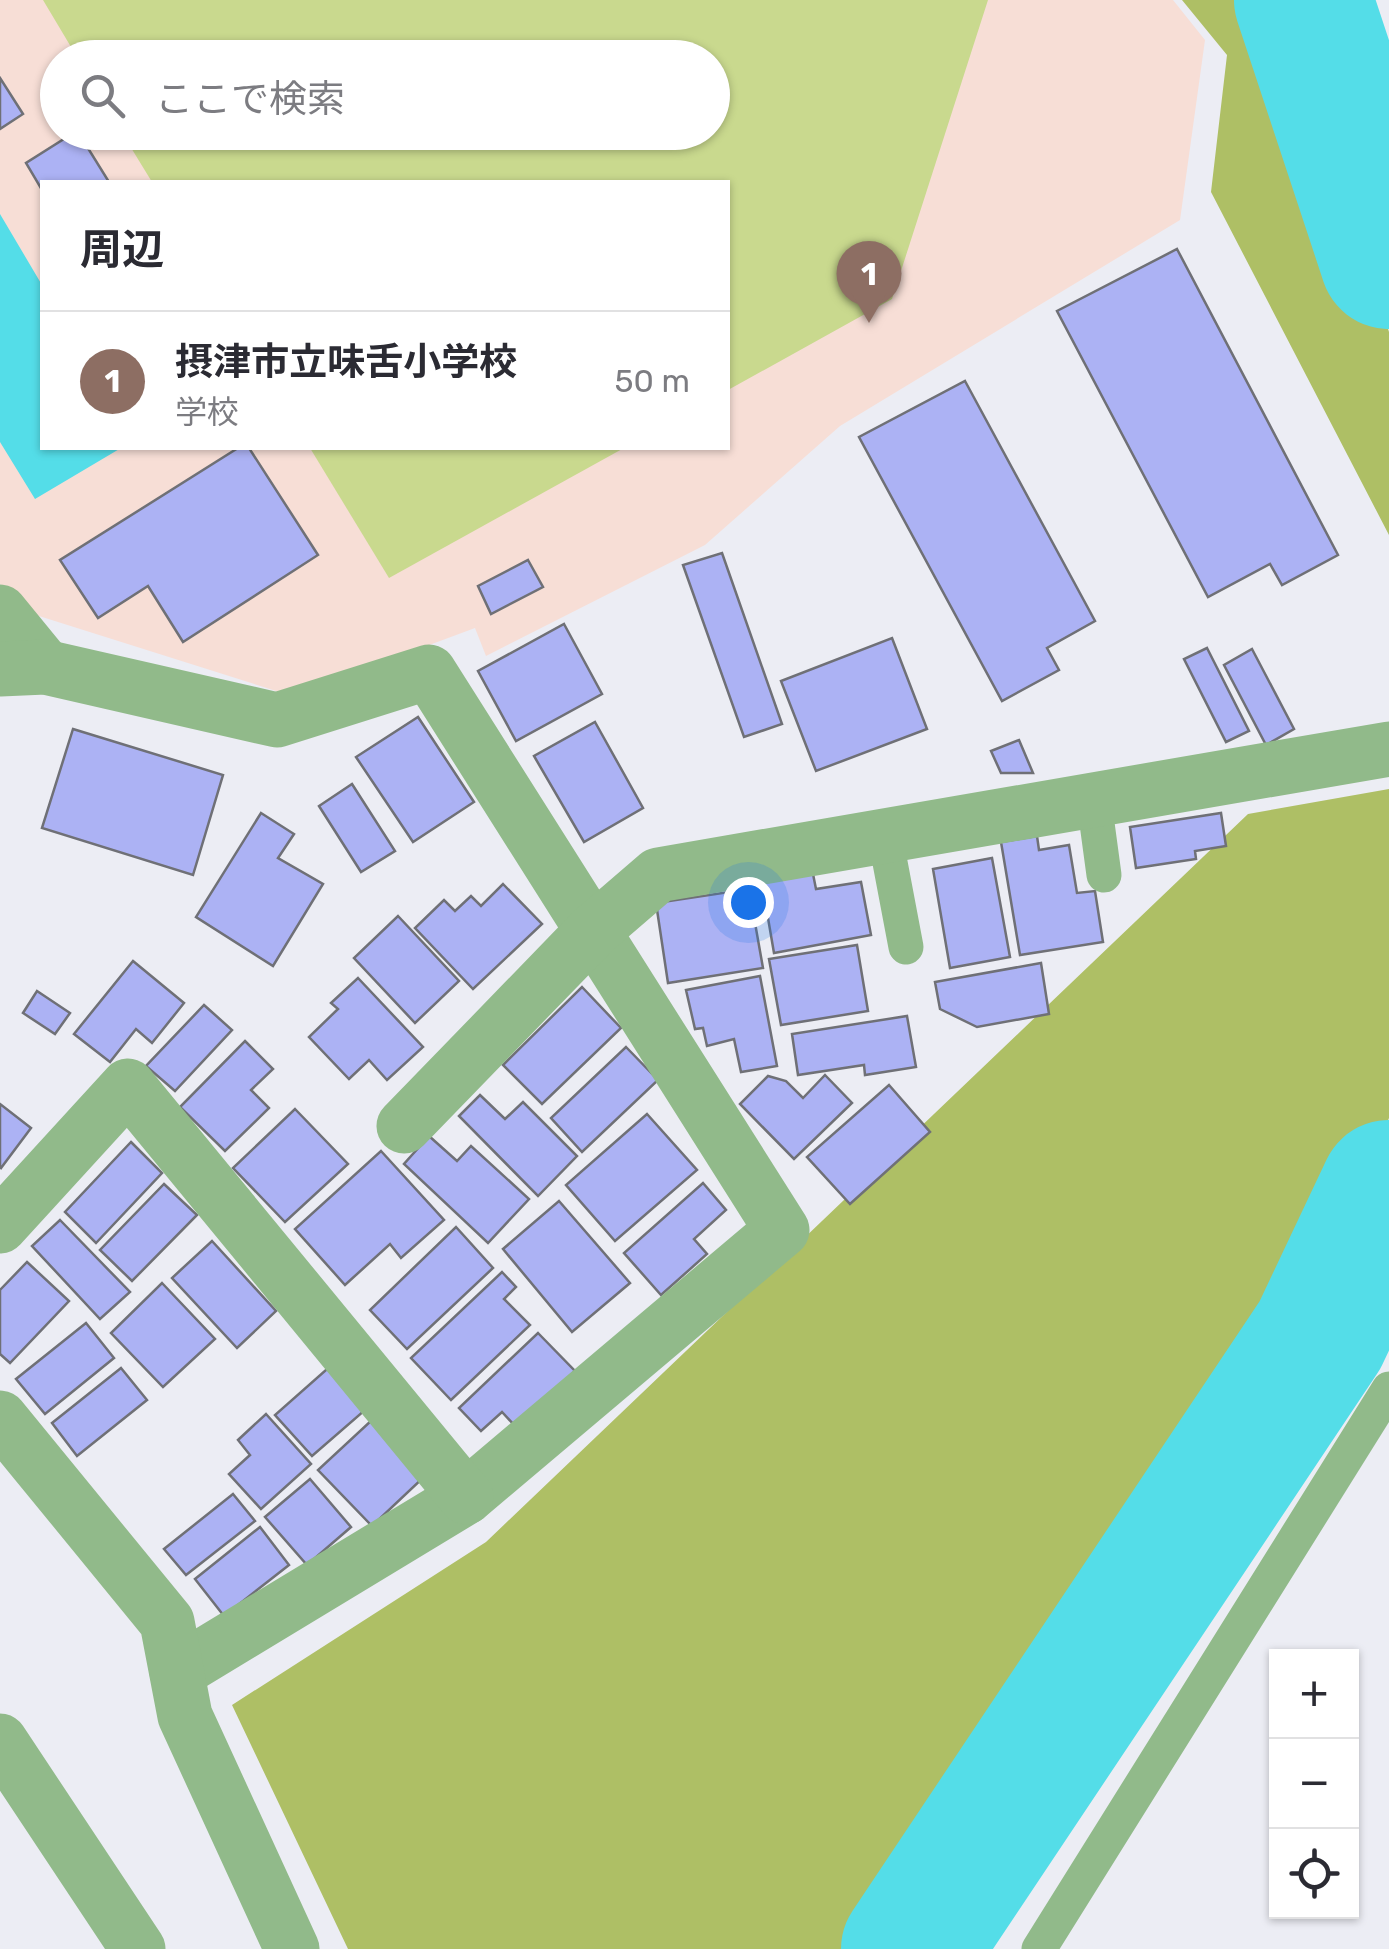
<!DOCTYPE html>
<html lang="ja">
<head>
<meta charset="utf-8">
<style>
  body { margin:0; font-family:Rubik,"Noto Sans JP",sans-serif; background:#f2f2f3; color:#2b2b33 }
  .controls { position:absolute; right:30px; bottom:30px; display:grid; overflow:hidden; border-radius:0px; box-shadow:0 2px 8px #0004 }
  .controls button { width:90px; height:90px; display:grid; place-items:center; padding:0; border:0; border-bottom:2px solid #e1e1e2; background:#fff; color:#2b2b33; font:50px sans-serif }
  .you { position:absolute; left:748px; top:902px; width:35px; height:35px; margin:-25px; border:8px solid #fff; border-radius:50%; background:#1a73e8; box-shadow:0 0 0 15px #1a73e833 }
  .badge { display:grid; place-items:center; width:65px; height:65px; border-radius:50%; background:#697d2d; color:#fff; font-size:32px; font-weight:700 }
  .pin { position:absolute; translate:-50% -82px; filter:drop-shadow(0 2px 5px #0008) }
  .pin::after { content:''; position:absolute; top:52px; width:35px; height:30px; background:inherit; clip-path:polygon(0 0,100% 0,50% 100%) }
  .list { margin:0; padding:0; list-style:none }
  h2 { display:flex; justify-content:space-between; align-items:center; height:130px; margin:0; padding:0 40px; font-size:42px }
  h2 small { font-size:32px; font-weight:400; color:#7c7c81 }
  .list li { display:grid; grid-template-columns:65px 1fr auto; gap:30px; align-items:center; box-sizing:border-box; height:140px; padding:0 40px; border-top:2px solid #e1e1e2 }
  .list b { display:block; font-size:38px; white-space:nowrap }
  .list p { margin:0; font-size:32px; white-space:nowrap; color:#7c7c81 }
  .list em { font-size:32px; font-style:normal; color:#7c7c81 }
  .icon { flex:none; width:55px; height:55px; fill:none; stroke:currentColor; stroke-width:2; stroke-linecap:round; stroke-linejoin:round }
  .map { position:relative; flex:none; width:1389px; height:1949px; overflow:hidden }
  .search { position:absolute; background:#fff; box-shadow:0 2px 8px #0004; left:40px; top:40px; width:690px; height:110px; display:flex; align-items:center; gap:25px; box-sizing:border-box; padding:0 35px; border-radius:55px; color:#7c7c81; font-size:38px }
  .panel { position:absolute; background:#fff; box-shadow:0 2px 8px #0004; left:40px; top:180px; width:690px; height:270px; border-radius:0px }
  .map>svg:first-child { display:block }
  .education { fill:#f7ded6; fill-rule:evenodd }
  .green { fill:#c9d98e }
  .forest { fill:#aebf65 }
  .water { fill:#54dde8 }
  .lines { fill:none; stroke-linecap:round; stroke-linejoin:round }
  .river { stroke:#54dde8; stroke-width:138 }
  .building { fill:#acb2f4; stroke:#6f7076; stroke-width:2.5 }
  .lane { stroke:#91ba8a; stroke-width:35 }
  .street { stroke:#91ba8a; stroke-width:55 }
</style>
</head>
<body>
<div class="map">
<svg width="1389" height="1949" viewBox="0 0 1389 1949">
  <rect width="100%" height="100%" fill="#ecedf4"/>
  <path class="education" d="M 0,0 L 1173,0 L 1205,40 L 1180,220 L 840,426 L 705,545 L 486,656 L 475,628 L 292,696 L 20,610 L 0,584 ZM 58,58 L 712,58 L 712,132 L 58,132 ZM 42,182 L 728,182 L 728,448 L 42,448 Z"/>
  <g class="green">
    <path d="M 43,0 L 988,0 L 892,299 L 728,390 L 728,182 L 152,182 L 122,133 L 712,132 L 712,58 L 77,57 Z"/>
    <path d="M 310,448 L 624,448 L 389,578 Z"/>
  </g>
  <g class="forest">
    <path d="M 1182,0 L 1281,0 L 1389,332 L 1389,535 L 1211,192 L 1227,55 Z"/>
    <path d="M 1389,789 L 1389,1118 L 1302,1326 L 881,1949 L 348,1949 L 232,1705 L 486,1542 L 1248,814 Z"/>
  </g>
  <path class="water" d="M 0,214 L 42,285 L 42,448 L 121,448 L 35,499 L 0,442 Z"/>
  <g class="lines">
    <g class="river">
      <path d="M 1303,0 L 1389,260"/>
      <path d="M 910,1949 L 1320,1335 L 1389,1189"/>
    </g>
  </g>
  <g class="building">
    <path d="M 0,78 L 23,114 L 0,129 Z"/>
    <path d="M 75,132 L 78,132 L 109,182 L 42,182 L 42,190 L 26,163 Z"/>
    <path d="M 1177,249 L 1338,555 L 1282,585 L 1270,564 L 1208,597 L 1057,311 Z"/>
    <path d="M 965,381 L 1095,621 L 1047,648 L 1059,670 L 1002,701 L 859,437 Z"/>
    <path d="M 238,448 L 249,448 L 318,555 L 183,642 L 148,586 L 98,618 L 60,560 Z"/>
    <path d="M 722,553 L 782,724 L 744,737 L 683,565 Z"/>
    <path d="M 528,560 L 543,587 L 491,614 L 478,586 Z"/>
    <path d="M 564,624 L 602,694 L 516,741 L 478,671 Z"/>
    <path d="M 892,638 L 927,729 L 816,771 L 781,681 Z"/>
    <path d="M 1207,648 L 1249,731 L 1226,742 L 1184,659 Z"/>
    <path d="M 1252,649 L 1294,729 L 1266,745 L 1224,665 Z"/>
    <path d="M 418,717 L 474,802 L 413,842 L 356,757 Z"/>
    <path d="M 595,722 L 643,808 L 584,842 L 534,756 Z"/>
    <path d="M 73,729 L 223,775 L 193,875 L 42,828 Z"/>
    <path d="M 1019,740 L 1033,773 L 1001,773 L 991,751 Z"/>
    <path d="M 352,784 L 395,851 L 361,872 L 319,806 Z"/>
    <path d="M 261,813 L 294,834 L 278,858 L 323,884 L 273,966 L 196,917 Z"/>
    <path d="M 1221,813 L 1226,846 L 1195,851 L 1196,859 L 1136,868 L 1130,827 Z"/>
    <path d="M 1037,836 L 1039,850 L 1069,845 L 1077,893 L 1095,891 L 1103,942 L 1020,955 L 1001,842 Z"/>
    <path d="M 992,858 L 1010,957 L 950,968 L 933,869 Z"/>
    <path d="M 813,874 L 816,889 L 861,882 L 871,935 L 774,953 L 762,883 Z"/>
    <path d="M 503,884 L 542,924 L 473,989 L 415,928 L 444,900 L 455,911 L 471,896 L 481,906 Z"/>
    <path d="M 749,889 L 763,968 L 668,983 L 656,903 Z"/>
    <path d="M 398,916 L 459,981 L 415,1023 L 354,958 Z"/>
    <path d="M 857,945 L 868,1011 L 781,1025 L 769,959 Z"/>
    <path d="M 133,961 L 184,1003 L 152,1043 L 136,1029 L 110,1062 L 74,1034 Z"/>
    <path d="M 1041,963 L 1049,1014 L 977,1027 L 940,1009 L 935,982 Z"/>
    <path d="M 760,976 L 777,1066 L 741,1072 L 734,1039 L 707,1046 L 703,1028 L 695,1029 L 686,990 Z"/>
    <path d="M 358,978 L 423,1047 L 387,1080 L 369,1060 L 349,1079 L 309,1037 L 338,1009 L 331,1003 Z"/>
    <path d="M 582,987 L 621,1028 L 542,1104 L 503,1065 Z"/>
    <path d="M 37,991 L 70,1013 L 55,1034 L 23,1013 Z"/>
    <path d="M 204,1005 L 232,1030 L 175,1091 L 146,1066 Z"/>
    <path d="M 907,1016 L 916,1067 L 865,1075 L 864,1065 L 798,1075 L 792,1034 Z"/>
    <path d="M 245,1041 L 273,1069 L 251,1090 L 269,1108 L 225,1151 L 180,1107 Z"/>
    <path d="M 626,1047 L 658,1080 L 582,1152 L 551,1118 Z"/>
    <path d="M 825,1075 L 852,1103 L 794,1159 L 740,1104 L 768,1076 L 786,1081 L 803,1098 Z"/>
    <path d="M 889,1085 L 930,1132 L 850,1204 L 807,1157 Z"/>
    <path d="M 480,1095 L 505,1119 L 523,1102 L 577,1156 L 538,1196 L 459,1116 Z"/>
    <path d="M 0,1104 L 31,1128 L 1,1168 L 0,1167 Z"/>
    <path d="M 295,1109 L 348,1164 L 285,1222 L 233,1168 Z"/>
    <path d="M 647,1114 L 697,1170 L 615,1241 L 566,1185 Z"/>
    <path d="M 429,1136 L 457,1161 L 471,1146 L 529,1199 L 488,1243 L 404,1164 Z"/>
    <path d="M 131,1142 L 162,1173 L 96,1243 L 65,1212 Z"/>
    <path d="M 381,1151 L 444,1220 L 401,1258 L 390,1244 L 345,1285 L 295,1229 Z"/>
    <path d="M 703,1183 L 726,1210 L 694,1239 L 707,1254 L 661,1295 L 624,1253 Z"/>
    <path d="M 164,1184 L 197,1215 L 132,1281 L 100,1250 Z"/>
    <path d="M 559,1201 L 630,1283 L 572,1332 L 503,1249 Z"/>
    <path d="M 60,1220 L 130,1292 L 100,1319 L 32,1246 Z"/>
    <path d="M 456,1227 L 493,1268 L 407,1349 L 370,1310 Z"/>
    <path d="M 212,1241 L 276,1311 L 237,1348 L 172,1278 Z"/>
    <path d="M 27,1262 L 69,1301 L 10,1363 L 0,1354 L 0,1290 Z"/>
    <path d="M 502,1272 L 516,1287 L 504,1299 L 530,1325 L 451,1400 L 411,1358 Z"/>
    <path d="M 162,1283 L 215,1339 L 163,1387 L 111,1333 Z"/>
    <path d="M 86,1323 L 114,1358 L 45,1414 L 16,1379 Z"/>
    <path d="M 538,1333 L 575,1371 L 516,1427 L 502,1412 L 481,1431 L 459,1408 Z"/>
    <path d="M 335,1362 L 372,1404 L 312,1456 L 275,1415 Z"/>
    <path d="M 121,1368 L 147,1400 L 77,1456 L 52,1423 Z"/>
    <path d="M 266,1414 L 311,1464 L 261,1509 L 229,1474 L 250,1455 L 238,1440 Z"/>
    <path d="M 373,1419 L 425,1476 L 372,1526 L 318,1470 Z"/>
    <path d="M 310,1479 L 351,1527 L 307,1565 L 265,1517 Z"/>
    <path d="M 233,1494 L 255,1521 L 186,1575 L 164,1549 Z"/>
    <path d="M 260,1527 L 289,1565 L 224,1616 L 195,1579 Z"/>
  </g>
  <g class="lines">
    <g class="lane">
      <path d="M 1094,801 L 1104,875"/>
      <path d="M 885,836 L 906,947"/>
      <path d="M 1039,1949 L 1389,1389"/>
    </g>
    <g class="street">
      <path d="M 0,612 L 45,667"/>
      <path d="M 0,669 L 45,667 L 277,720 L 429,672 L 782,1230 L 466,1497 L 177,1672"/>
      <path d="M 404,1126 L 593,931 L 658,875 L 1389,749"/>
      <path d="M 0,1226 L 128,1086 L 466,1497"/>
      <path d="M 0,1418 L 167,1622 L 185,1716 L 292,1949"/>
      <path d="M 0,1741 L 138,1949"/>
    </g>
  </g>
</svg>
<div class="controls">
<button>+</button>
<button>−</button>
<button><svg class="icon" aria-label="locate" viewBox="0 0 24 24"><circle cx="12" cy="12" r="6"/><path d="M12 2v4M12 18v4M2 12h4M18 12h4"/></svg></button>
</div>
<div class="you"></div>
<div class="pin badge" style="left:869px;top:323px;background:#8d6e63">1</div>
<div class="search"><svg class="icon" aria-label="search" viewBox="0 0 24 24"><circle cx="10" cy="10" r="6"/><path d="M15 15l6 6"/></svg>ここで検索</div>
<section class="panel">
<h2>周辺<small></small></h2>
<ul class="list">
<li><span class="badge" style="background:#8d6e63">1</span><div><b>摂津市立味舌小学校</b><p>学校</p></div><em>50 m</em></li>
</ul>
</section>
</div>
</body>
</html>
